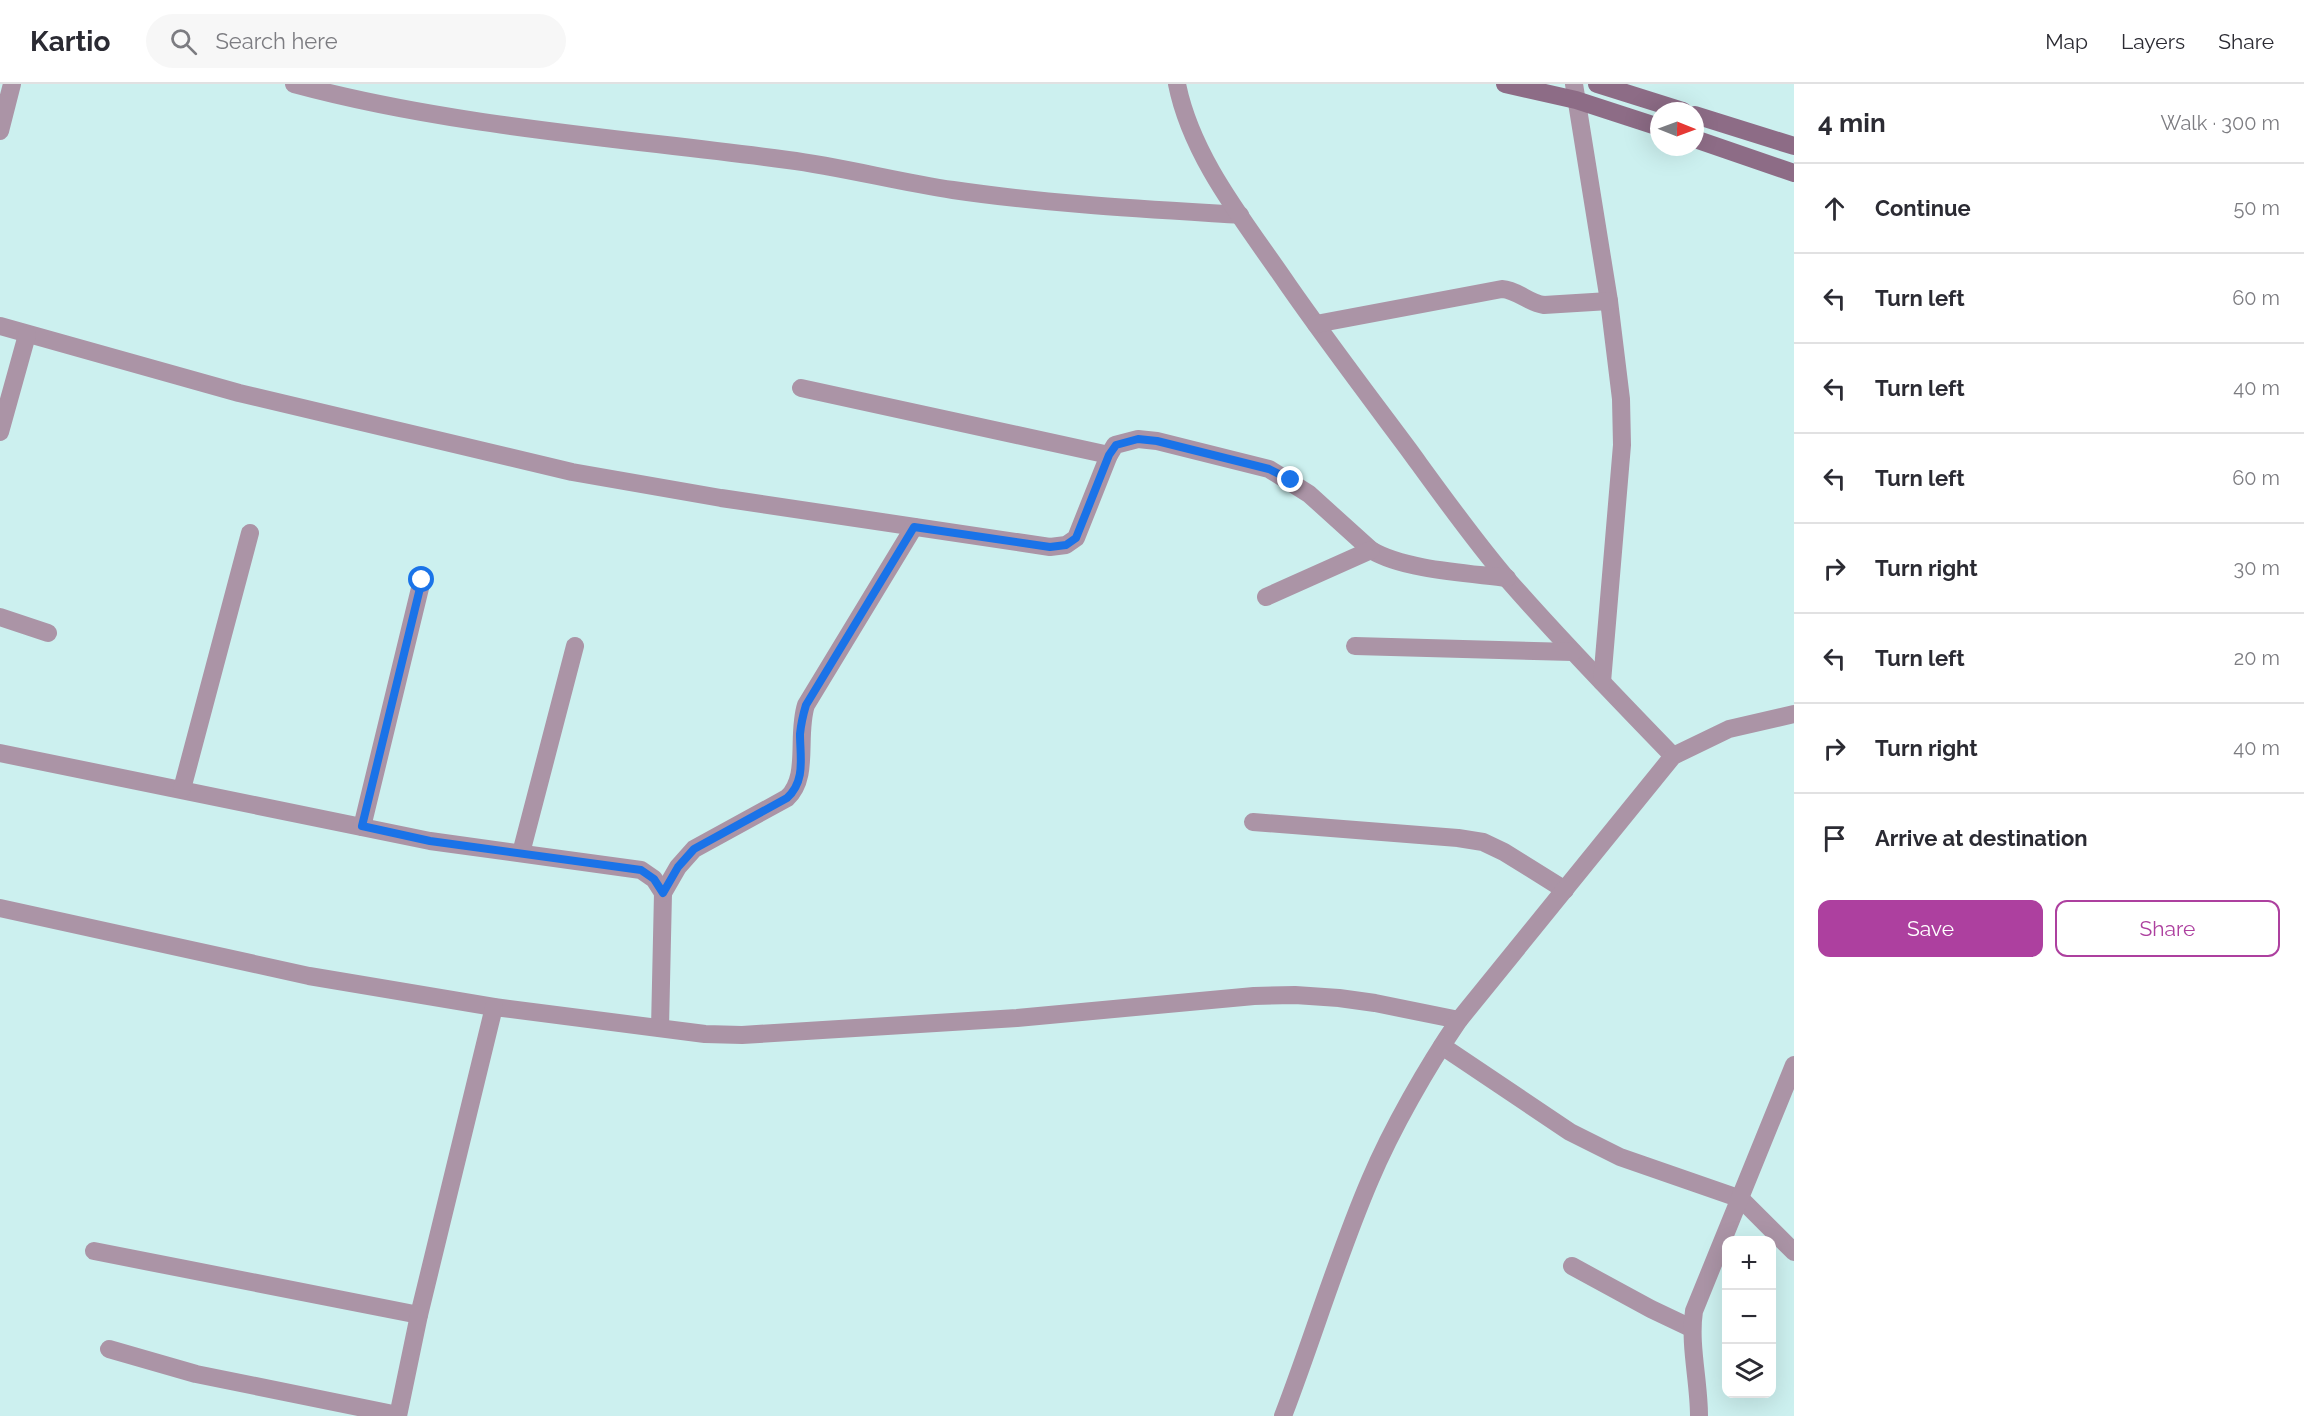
<!DOCTYPE html>
<html lang="en">
<head>
<meta charset="utf-8">
<style>
  body { margin:0; font-family:Raleway,sans-serif; background:#f7f7f7; color:#2b2b33 }
  .controls { position:absolute; right:18px; bottom:18px; display:grid; overflow:hidden; border-radius:12px; box-shadow:0 6px 24px #0002 }
  .controls button { width:54px; height:54px; display:grid; place-items:center; padding:0; border:0; border-bottom:2px solid #e1e1e2; background:#fff; color:#2b2b33; font:30px sans-serif }
  .compass { position:absolute; left:1650px; top:18px; width:54px; height:54px; border-radius:50%; background:#fff; box-shadow:0 6px 24px #0002; rotate:91deg }
  .stop { position:absolute; width:18px; height:18px; margin:-14px; border:4px solid #1a73e8; border-radius:50%; background:#fff }
  .stop.end { background:#1a73e8; border-color:#fff; box-shadow:0 2px 6px #0008 }
  .list { margin:0; padding:0; list-style:none }
  h2 { display:flex; justify-content:space-between; align-items:center; height:78px; margin:0; padding:0 24px; font-size:26px }
  h2 small { font-size:20px; font-weight:400; color:#7c7c81 }
  .list li { display:grid; grid-template-columns:39px 1fr auto; gap:18px; align-items:center; box-sizing:border-box; height:90px; padding:0 24px; border-top:2px solid #e1e1e2 }
  .list b { display:block; font-size:22px; white-space:nowrap }
  .list em { font-size:20px; font-style:normal; color:#7c7c81 }
  .actions { display:flex; gap:12px; padding:18px 24px }
  .actions a { flex:1; padding:14px 0; border:2px solid #ad409f; border-radius:12px; text-align:center; font-size:21px; color:#ad409f }
  .actions .main { background:#ad409f; color:#fff }
  .icon { flex:none; width:33px; height:33px; fill:none; stroke:currentColor; stroke-width:2; stroke-linecap:round; stroke-linejoin:round }
  .map { position:relative; flex:none; width:1794px; height:1332px; overflow:hidden }
  header { display:flex; align-items:center; gap:36px; box-sizing:border-box; height:84px; padding:0 30px; background:#fff; border-bottom:2px solid #e1e1e2 }
  header strong { font-size:28px }
  nav { display:flex; gap:33px; margin-inline-start:auto; font-size:21px }
  .search { width:420px; height:54px; background:#f7f7f7; display:flex; align-items:center; gap:15px; box-sizing:border-box; padding:0 21px; border-radius:33px; color:#7c7c81; font-size:22px }
  main { display:flex }
  aside { flex:1; background:#fff }
  .map>svg:first-child { display:block }
  .lines { fill:none; stroke-linecap:round; stroke-linejoin:round }
  .street { stroke:#ab94a6; stroke-width:18 }
  .secondary { stroke:#8d6c86; stroke-width:18 }
  .route { stroke:#1a73e8; stroke-width:8 }
</style>
</head>
<body>
<header>
<strong>Kartio</strong>
<div class="search"><svg class="icon" aria-label="search" viewBox="0 0 24 24"><circle cx="10" cy="10" r="6"/><path d="M15 15l6 6"/></svg>Search here</div>
<nav><a>Map</a><a>Layers</a><a>Share</a></nav>
</header>
<main>
<div class="map">
<svg width="1794" height="1332" viewBox="0 0 1794 1332">
  <rect width="100%" height="100%" fill="#ccf0ef"/>
  <g class="lines">
    <g class="street">
      <path d="M 294,0 C 453,43 625,54 788,76 C 843,83 898,98 953,106 C 1049,120 1144,125 1240,131"/>
      <path d="M 1177,0 C 1192,75 1246,139 1288,201 C 1327,257 1368,311 1409,366 C 1441,410 1473,455 1508,496 C 1561,557 1617,614 1673,672"/>
      <path d="M 1574,0 L 1609,217 L 1621,315 L 1622,361 L 1602,598"/>
      <path d="M 0,47 L 12,0"/>
      <path d="M 1316,240 L 1502,205 C 1518,206 1528,219 1544,221 L 1609,217"/>
      <path d="M 0,242 L 239,309 L 572,388 L 721,414 L 1050,463 L 1066,461 L 1076,454 L 1109,371 L 1115,361 L 1138,355 L 1157,357 L 1269,385 L 1309,410 L 1371,466 C 1404,486 1468,489 1507,494"/>
      <path d="M 801,304 L 1109,371"/>
      <path d="M 0,348 L 27,251"/>
      <path d="M 1266,513 L 1371,466"/>
      <path d="M 0,533 L 48,549"/>
      <path d="M 1355,562 L 1573,568"/>
      <path d="M 0,669 L 430,757 L 641,786 L 654,795 L 663,809 L 660,944"/>
      <path d="M 182,705 L 250,449"/>
      <path d="M 1253,738 L 1458,754 L 1483,758 L 1504,768 L 1565,806"/>
      <path d="M 362,743 L 422,496"/>
      <path d="M 521,769 L 575,562"/>
      <path d="M 663,809 L 678,783 L 694,765 L 787,714 C 810,693 796,652 806,621 L 914,443"/>
      <path d="M 0,824 L 309,892 L 494,923 L 705,950 L 742,951 L 1017,934 L 1254,912 L 1295,911 L 1339,914 L 1375,919 L 1459,936"/>
      <path d="M 1442,962 L 1570,1048 L 1620,1073 L 1741,1115 L 1794,1168"/>
      <path d="M 94,1167 L 419,1231"/>
      <path d="M 1572,1182 L 1651,1225 L 1691,1244"/>
      <path d="M 109,1265 L 196,1290 L 398,1331"/>
      <path d="M 398,1332 L 419,1231 L 494,923"/>
      <path d="M 1283,1332 C 1313,1254 1337,1173 1370,1096 C 1392,1044 1427,983 1459,936 L 1673,672 L 1729,645 L 1794,630"/>
      <path d="M 1699,1332 C 1699,1297 1689,1261 1694,1227 L 1794,981"/>
    </g>
    <g class="secondary">
      <path d="M 1505,0 L 1576,16 L 1659,43"/>
      <path d="M 1597,0 L 1683,27"/>
      <path d="M 1695,31 L 1794,62"/>
      <path d="M 1695,55 L 1794,89"/>
    </g>
  </g>
  <g class="lines">
    <path class="route" d="M 422,496 L 362,742 L 430,757 L 641,786 L 654,795 L 663,809 L 678,783 L 694,765 L 787,714 C 806,697 800,673 800,650 C 801,640 803,631 806,621 L 914,443 L 1050,463 L 1066,461 L 1076,454 L 1109,371 L 1116,361 L 1138,355 L 1157,357 L 1269,385 L 1291,396"/>
  </g>
</svg>
<div class="controls">
<button>+</button>
<button>−</button>
<button><svg class="icon" aria-label="layers" viewBox="0 0 24 24"><path d="M12 4l9 5-9 5-9-5zM3 14l9 5 9-5"/></svg></button>
</div>
<svg class="compass" viewBox="-18 -18 36 36"><path d="M0-13l5 13h-10z" fill="#e53935"/><path d="M0 13l5-13h-10z" fill="#7c7c81"/></svg>
<div class="stop" style="left:422px;top:496px"></div>
<div class="stop end" style="left:1291px;top:396px"></div>
</div>
<aside>
<h2>4 min<small>Walk · 300 m</small></h2>
<ul class="list">
<li><svg class="icon" aria-label="ahead" viewBox="0 0 24 24"><path d="M12 20V5M6 11l6-6 6 6"/></svg><div><b>Continue</b></div><em>50 m</em></li>
<li><svg class="icon" aria-label="left" viewBox="0 0 24 24"><path d="M17 20v-9H6M10 6l-5 5 5 5"/></svg><div><b>Turn left</b></div><em>60 m</em></li>
<li><svg class="icon" aria-label="left" viewBox="0 0 24 24"><path d="M17 20v-9H6M10 6l-5 5 5 5"/></svg><div><b>Turn left</b></div><em>40 m</em></li>
<li><svg class="icon" aria-label="left" viewBox="0 0 24 24"><path d="M17 20v-9H6M10 6l-5 5 5 5"/></svg><div><b>Turn left</b></div><em>60 m</em></li>
<li><svg class="icon" aria-label="right" viewBox="0 0 24 24"><path d="M7 20v-9h11M14 6l5 5-5 5"/></svg><div><b>Turn right</b></div><em>30 m</em></li>
<li><svg class="icon" aria-label="left" viewBox="0 0 24 24"><path d="M17 20v-9H6M10 6l-5 5 5 5"/></svg><div><b>Turn left</b></div><em>20 m</em></li>
<li><svg class="icon" aria-label="right" viewBox="0 0 24 24"><path d="M7 20v-9h11M14 6l5 5-5 5"/></svg><div><b>Turn right</b></div><em>40 m</em></li>
<li><svg class="icon" aria-label="arrive" viewBox="0 0 24 24"><path d="M6 21V4h12l-3 4 3 4H6"/></svg><div><b>Arrive at destination</b></div></li>
</ul>
<div class="actions"><a class="main">Save</a><a>Share</a></div>
</aside>
</main>
</body>
</html>
